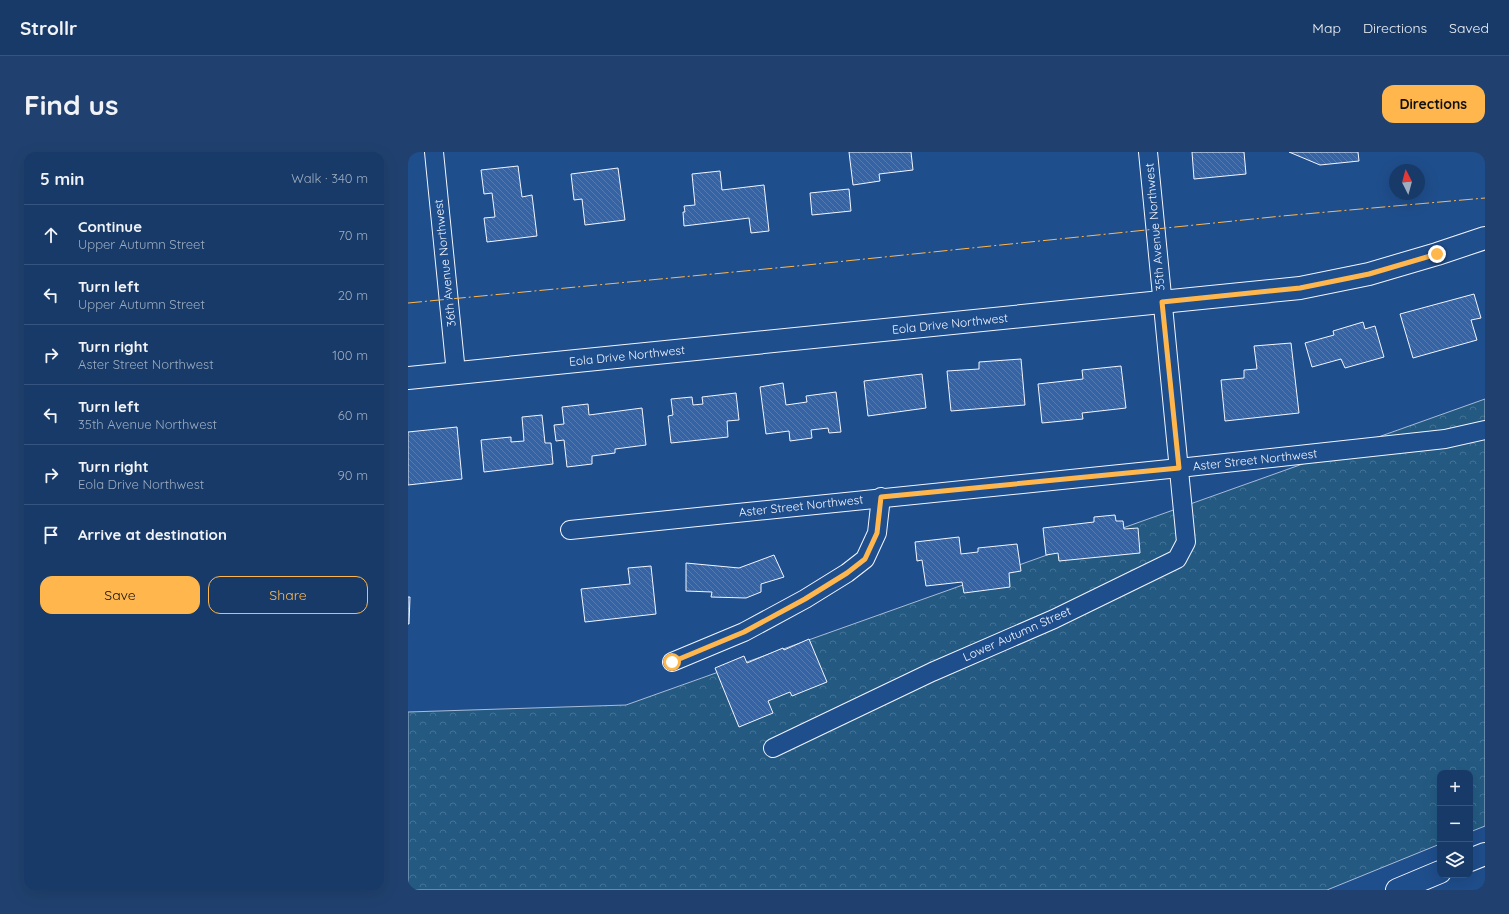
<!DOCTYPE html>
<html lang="en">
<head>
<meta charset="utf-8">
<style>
  body { margin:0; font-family:Quicksand,sans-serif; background:#20416f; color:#f1f3f6 }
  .controls { position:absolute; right:12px; bottom:12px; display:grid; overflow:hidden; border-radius:8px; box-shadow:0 4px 16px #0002 }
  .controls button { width:36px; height:36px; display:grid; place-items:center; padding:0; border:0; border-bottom:1px solid #36547d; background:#173a69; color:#f1f3f6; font:20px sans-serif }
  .compass { position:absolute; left:981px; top:12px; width:36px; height:36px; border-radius:50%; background:#173a69; box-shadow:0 4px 16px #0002; rotate:354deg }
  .stop { position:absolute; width:12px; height:12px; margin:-9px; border:3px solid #ffb74d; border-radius:50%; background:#fff }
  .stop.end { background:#ffb74d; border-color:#fff; box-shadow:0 1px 4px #0008 }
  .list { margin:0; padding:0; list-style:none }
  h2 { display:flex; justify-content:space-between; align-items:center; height:52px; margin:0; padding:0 16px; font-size:17px }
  h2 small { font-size:13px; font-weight:400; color:#9eadc0 }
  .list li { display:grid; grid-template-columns:26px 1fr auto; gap:12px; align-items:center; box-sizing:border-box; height:60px; padding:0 16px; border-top:1px solid #36547d }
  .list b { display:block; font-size:15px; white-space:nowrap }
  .list p { margin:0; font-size:13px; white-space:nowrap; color:#9eadc0 }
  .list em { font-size:13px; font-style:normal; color:#9eadc0 }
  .actions { display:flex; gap:8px; padding:12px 16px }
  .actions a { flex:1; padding:9px 0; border:1px solid #ffb74d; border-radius:12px; text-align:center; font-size:14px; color:#ffb74d }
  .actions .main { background:#ffb74d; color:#111 }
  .icon { flex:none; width:22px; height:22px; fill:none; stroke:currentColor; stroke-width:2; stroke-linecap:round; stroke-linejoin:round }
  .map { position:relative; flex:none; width:1077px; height:738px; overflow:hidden; border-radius:12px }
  header { display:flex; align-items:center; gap:24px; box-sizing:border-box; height:56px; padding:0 20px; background:#173a69; border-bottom:1px solid #36547d }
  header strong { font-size:19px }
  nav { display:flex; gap:22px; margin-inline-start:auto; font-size:14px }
  .intro { display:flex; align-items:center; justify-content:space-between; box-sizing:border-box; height:96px; padding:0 24px }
  h1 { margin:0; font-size:28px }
  .button { padding:10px 18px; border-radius:12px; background:#ffb74d; color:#111; font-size:14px; font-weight:700 }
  main { display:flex; gap:24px; padding:0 24px }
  aside { flex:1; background:#173a69; border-radius:12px; box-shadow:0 4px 16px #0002 }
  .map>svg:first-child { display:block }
  .forest { fill:url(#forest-crowns); stroke:#a8bbd7 }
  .building { fill:url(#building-back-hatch); stroke:#f2f6ff }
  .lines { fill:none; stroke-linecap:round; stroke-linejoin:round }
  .street-casing { stroke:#f2f6ff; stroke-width:20 }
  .secondary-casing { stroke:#f2f6ff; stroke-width:24 }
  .street { stroke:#1f4e8c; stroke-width:18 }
  .secondary { stroke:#1f4e8c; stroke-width:22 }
  .power { stroke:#ffb74d; stroke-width:1; stroke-dasharray:14 3 2 3; stroke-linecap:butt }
  .route { stroke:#ffb74d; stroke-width:5 }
  .labels { text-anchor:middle; stroke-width:3; stroke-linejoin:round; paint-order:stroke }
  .street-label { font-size:12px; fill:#f2f6ff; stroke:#1f4e8c }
</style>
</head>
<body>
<header>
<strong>Strollr</strong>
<nav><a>Map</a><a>Directions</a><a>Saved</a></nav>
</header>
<div class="intro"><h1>Find us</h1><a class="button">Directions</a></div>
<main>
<aside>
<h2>5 min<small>Walk · 340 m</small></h2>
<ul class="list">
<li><svg class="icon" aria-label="ahead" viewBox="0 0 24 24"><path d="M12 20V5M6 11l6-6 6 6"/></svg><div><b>Continue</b><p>Upper Autumn Street</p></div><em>70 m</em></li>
<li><svg class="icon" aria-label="left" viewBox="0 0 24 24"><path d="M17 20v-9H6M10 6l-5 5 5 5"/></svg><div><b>Turn left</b><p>Upper Autumn Street</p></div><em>20 m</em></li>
<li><svg class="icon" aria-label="right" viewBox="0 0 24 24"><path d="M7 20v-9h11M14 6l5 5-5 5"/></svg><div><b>Turn right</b><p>Aster Street Northwest</p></div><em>100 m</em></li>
<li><svg class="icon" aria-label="left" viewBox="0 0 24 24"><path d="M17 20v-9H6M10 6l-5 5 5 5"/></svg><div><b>Turn left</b><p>35th Avenue Northwest</p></div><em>60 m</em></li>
<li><svg class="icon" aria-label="right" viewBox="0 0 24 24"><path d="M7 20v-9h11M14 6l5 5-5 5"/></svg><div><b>Turn right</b><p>Eola Drive Northwest</p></div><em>90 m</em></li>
<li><svg class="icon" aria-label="arrive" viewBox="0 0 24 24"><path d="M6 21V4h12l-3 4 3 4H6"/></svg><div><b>Arrive at destination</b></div></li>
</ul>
<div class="actions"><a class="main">Save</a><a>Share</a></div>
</aside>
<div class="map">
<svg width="1077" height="738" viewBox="0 0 1077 738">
  <defs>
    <pattern id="forest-crowns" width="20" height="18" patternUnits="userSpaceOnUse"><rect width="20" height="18" fill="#245a82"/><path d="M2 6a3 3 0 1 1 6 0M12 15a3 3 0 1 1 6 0" fill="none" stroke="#447295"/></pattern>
    <pattern id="building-back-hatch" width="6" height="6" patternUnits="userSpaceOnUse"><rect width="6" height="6" fill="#3563a3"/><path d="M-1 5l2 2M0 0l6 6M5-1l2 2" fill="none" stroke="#537ab1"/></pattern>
  </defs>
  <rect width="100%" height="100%" fill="#1f4e8c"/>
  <path class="forest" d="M 1077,247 L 1077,674 L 1062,680 L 1062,621 L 1032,621 L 1032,692 L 919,738 L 0,738 L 0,560 L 218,553 Z"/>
  <g class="building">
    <path d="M 441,0 L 503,0 L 505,18 L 471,22 L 472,29 L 445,33 Z"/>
    <path d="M 784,0 L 836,0 L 838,22 L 786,27 Z"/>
    <path d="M 881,0 L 950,0 L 951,9 L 912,13 Z"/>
    <path d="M 110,14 L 114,45 L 124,43 L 129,84 L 79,90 L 76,66 L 87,65 L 84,41 L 76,42 L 73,18 Z"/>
    <path d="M 210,16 L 217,68 L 177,73 L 174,47 L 166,48 L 163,22 Z"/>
    <path d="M 312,19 L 314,38 L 356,33 L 361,79 L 343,81 L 341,66 L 276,74 L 275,60 L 277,60 L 276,54 L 287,53 L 284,22 Z"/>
    <path d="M 441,37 L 443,59 L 404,63 L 402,41 Z"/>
    <path d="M 1066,142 L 1073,166 L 1063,168 L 1069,188 L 1005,206 L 992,162 Z"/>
    <path d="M 955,170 L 957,177 L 967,174 L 976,205 L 937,216 L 933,207 L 904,215 L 897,191 L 926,183 L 925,179 Z"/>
    <path d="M 883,191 L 891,261 L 817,269 L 813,228 L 836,226 L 836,218 L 849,217 L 846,194 Z"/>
    <path d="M 613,207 L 617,253 L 543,259 L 539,219 L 571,217 L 571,210 Z"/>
    <path d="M 713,214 L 718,256 L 674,261 L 675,267 L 634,271 L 630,232 L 675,227 L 674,218 Z"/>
    <path d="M 514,222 L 518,256 L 460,264 L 456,229 Z"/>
    <path d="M 375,231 L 378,253 L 399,250 L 398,244 L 428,240 L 433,280 L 421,281 L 420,276 L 403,278 L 404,286 L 382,289 L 381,279 L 358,282 L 352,235 Z"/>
    <path d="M 328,241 L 331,268 L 319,269 L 320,285 L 263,291 L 260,264 L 265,263 L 263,247 L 284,245 L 285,253 L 295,252 L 294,245 Z"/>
    <path d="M 180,252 L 181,263 L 234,256 L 238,293 L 207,297 L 207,301 L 184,304 L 184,312 L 159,315 L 156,288 L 148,289 L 146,273 L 156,272 L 154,255 Z"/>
    <path d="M 134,263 L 137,291 L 143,291 L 145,312 L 76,320 L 73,288 L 103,285 L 103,290 L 116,289 L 114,265 Z"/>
    <path d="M 49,275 L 54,327 L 0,333 L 0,280 Z"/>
    <path d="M 707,363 L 708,369 L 715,369 L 716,377 L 730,376 L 732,401 L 651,409 L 650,401 L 638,403 L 635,376 L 686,370 L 686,365 Z"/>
    <path d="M 551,385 L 553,402 L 570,400 L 570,396 L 609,392 L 613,419 L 601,421 L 602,435 L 556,441 L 554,430 L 518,434 L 514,408 L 509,409 L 507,390 Z"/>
    <path d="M 366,403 L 376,425 L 353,432 L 353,440 L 338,446 L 303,445 L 304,440 L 278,439 L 278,411 L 331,416 Z"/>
    <path d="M 243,414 L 248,462 L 177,470 L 173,437 L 222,432 L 220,416 Z"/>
    <path d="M 0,445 L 2,445 L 1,472 L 0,472 Z"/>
    <path d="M 401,487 L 419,530 L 384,544 L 382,540 L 360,549 L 365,561 L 331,575 L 307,516 L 336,504 L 339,511 L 375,496 L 376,498 Z"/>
  </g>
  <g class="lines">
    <g class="street-casing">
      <g id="street">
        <path d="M 26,0 L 48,221"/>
        <path d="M 162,378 L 771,316 L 1037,287 L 1077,278"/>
        <path d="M 264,510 L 336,480 L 397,447 L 439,421 L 457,407 L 469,381 L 473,345"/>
        <path d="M 365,596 L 524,520 L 646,467 L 769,407 L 778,390 L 740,0"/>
      </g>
    </g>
    <g class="secondary-casing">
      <g id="secondary">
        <path d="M 0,226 L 892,136 L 961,122 L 1029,102 L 1077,86"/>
        <path d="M 1062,708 L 1077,702"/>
        <path d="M 989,738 L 1032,720"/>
      </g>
    </g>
    <use href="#street" class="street"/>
    <use href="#secondary" class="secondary"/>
    <path class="power" d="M 0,151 L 389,114 L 874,64 L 1077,46"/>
  </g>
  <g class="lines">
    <path class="route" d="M 264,510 L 336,480 L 397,447 L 439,421 L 457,407 L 469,381 L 473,345 L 771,316 L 754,150 L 892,136 L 961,122 L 1029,102"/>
  </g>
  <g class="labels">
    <g class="street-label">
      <text transform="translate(747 75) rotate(-95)" y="4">35th Avenue Northwest</text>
      <text transform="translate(37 111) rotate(-96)" y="4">36th Avenue Northwest</text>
      <text transform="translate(542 172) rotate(-6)" y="4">Eola Drive Northwest</text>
      <text transform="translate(219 204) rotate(-6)" y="4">Eola Drive Northwest</text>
      <text transform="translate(847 308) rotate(-6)" y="4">Aster Street Northwest</text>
      <text transform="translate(393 354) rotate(-6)" y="4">Aster Street Northwest</text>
      <text transform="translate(609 482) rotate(-24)" y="4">Lower Autumn Street</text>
    </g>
  </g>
</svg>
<div class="controls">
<button>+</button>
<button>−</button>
<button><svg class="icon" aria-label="layers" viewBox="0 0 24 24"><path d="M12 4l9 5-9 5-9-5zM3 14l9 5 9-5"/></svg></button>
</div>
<svg class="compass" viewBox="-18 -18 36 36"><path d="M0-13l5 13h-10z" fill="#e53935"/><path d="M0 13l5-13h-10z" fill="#9eadc0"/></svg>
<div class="stop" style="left:264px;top:510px"></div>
<div class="stop end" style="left:1029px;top:102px"></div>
</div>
</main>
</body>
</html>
